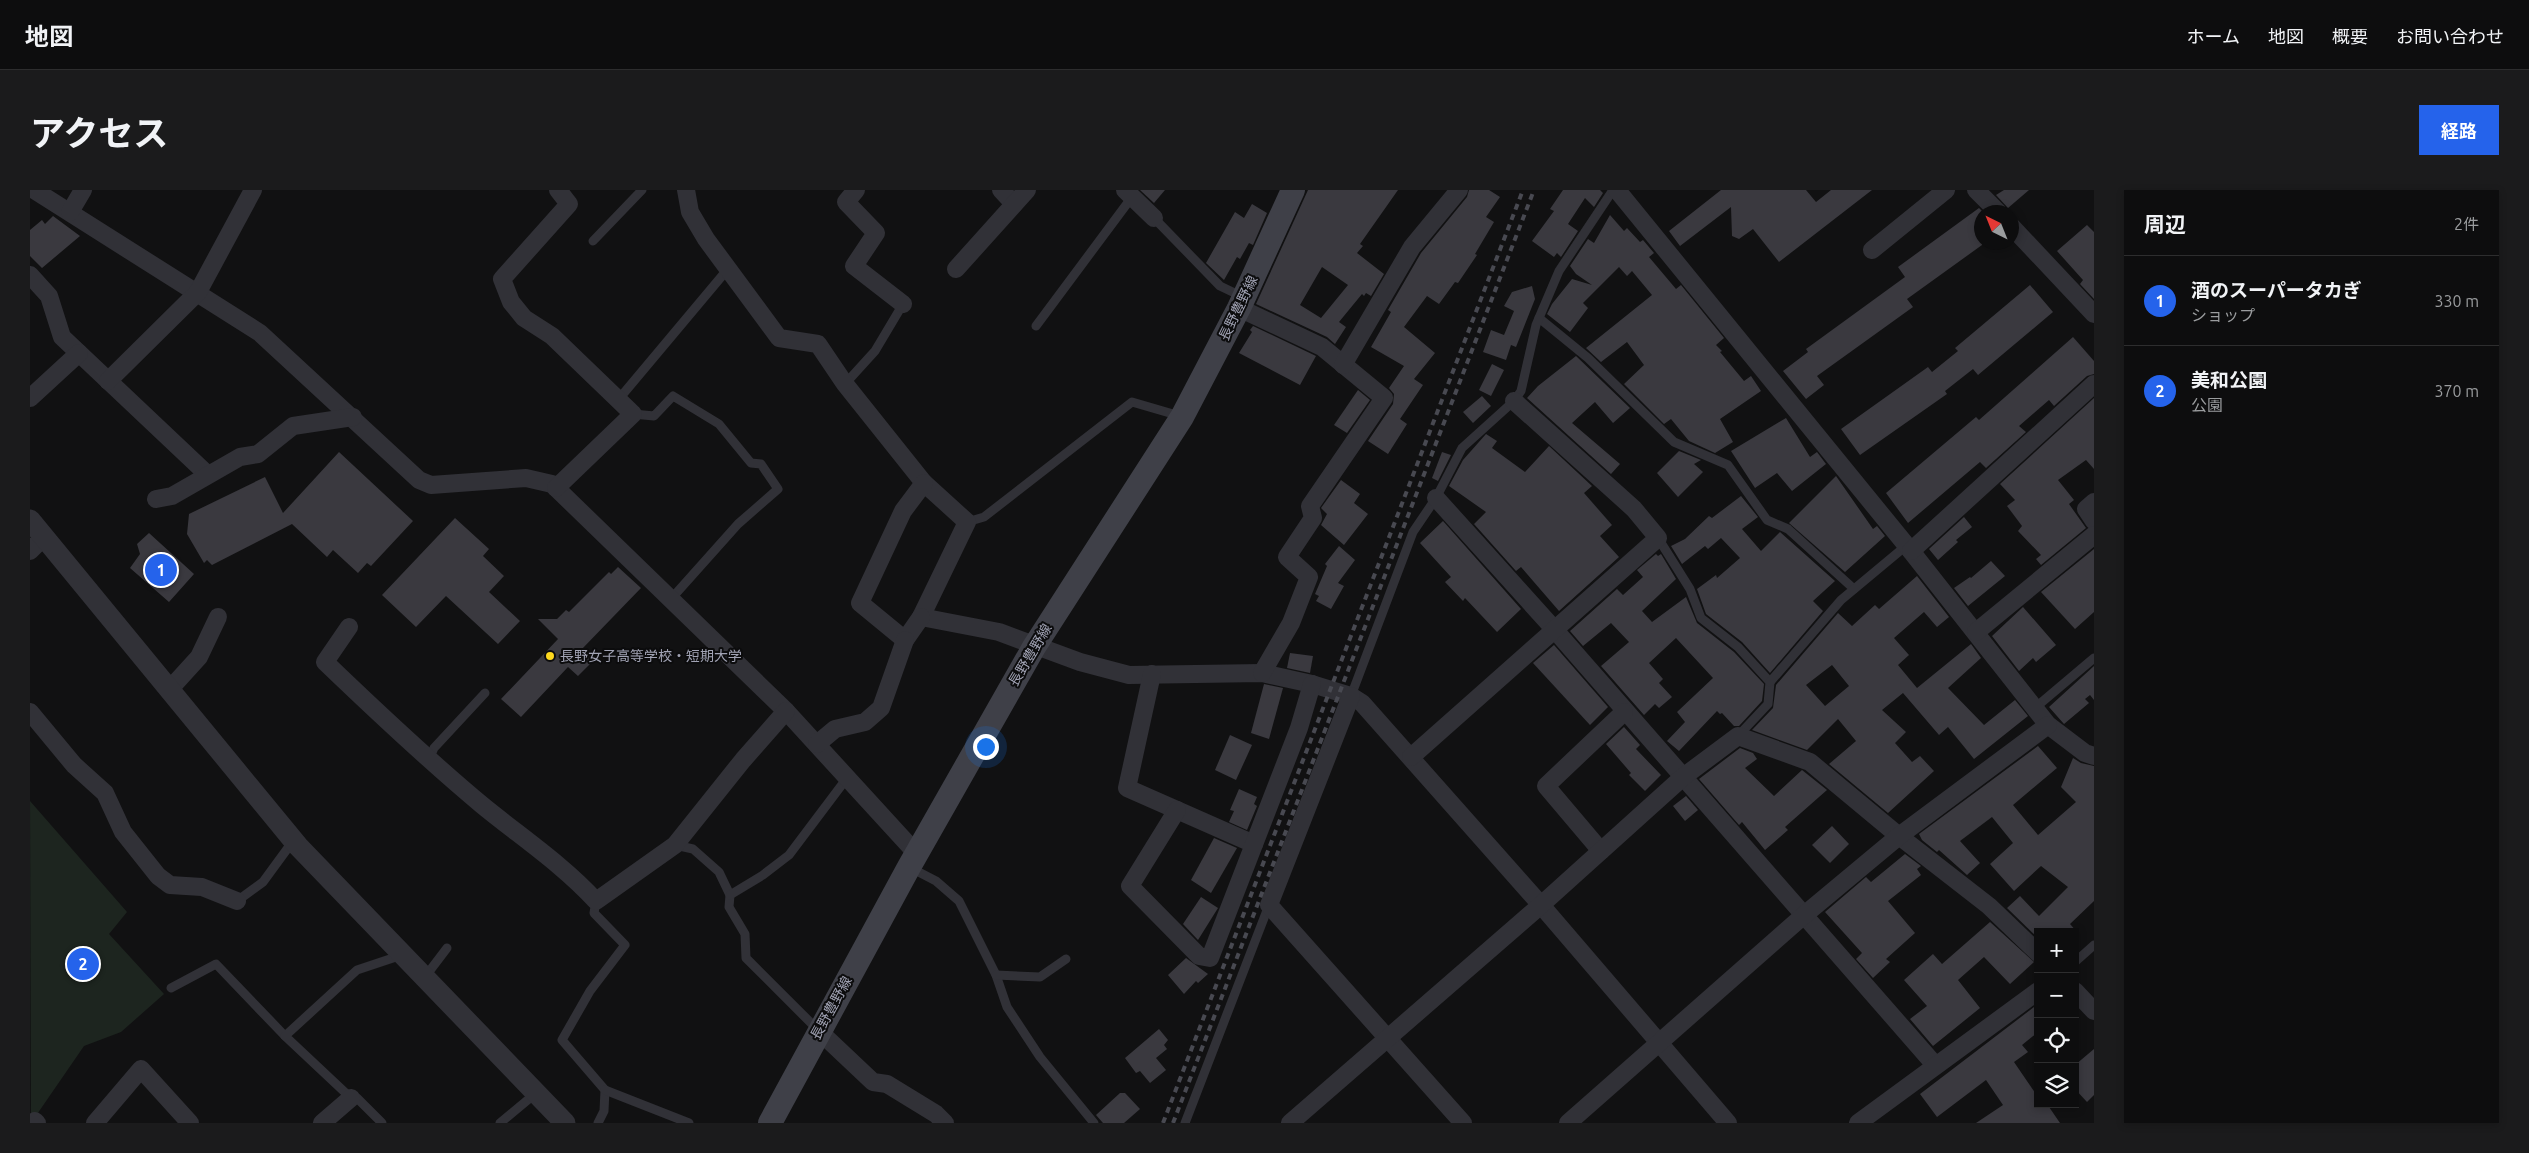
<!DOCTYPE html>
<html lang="ja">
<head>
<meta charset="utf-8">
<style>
  body { margin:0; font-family:Ubuntu,"Noto Sans JP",sans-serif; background:#1b1b1c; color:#f1f3f6 }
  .controls { position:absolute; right:15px; bottom:15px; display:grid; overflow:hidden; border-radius:0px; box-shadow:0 2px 8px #0003 }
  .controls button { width:45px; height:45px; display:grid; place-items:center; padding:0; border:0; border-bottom:1px solid #2d2d2e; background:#0d0d0e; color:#f1f3f6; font:25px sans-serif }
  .compass { position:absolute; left:1944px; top:15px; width:45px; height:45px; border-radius:50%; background:#0d0d0e; box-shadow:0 2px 8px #0003; rotate:317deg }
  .you { position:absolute; left:955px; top:556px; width:18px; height:18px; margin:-12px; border:4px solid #fff; border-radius:50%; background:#1a73e8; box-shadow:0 0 0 8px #1a73e833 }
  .badge { display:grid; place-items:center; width:32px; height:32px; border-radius:50%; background:#2563eb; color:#fff; font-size:16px; font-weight:700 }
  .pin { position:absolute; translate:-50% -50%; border:2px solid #fff; box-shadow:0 1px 5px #0006 }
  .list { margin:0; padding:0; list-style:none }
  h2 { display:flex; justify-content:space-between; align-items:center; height:65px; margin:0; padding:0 20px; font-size:21px }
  h2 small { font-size:16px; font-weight:400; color:#9a9c9e }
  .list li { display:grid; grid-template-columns:32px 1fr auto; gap:15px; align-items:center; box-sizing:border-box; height:90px; padding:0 20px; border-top:1px solid #2d2d2e }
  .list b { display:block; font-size:19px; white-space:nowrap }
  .list p { margin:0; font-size:16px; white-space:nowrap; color:#9a9c9e }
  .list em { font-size:16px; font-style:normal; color:#9a9c9e }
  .icon { flex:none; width:28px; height:28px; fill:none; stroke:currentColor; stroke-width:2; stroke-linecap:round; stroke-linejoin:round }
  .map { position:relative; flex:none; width:2064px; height:933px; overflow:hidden; border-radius:0px }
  header { display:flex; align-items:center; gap:30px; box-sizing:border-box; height:70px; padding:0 25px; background:#0d0d0e; border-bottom:1px solid #2d2d2e }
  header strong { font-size:24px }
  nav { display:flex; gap:28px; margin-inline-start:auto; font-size:18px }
  .intro { display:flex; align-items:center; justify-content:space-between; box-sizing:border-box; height:120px; padding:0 30px }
  h1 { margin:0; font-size:35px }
  .button { padding:12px 22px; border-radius:0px; background:#2563eb; color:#fff; font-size:18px; font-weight:700 }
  main { display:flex; gap:30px; padding:0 30px }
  aside { flex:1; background:#0d0d0e; border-radius:0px; box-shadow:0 2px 8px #0003 }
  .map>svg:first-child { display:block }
  .green { fill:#1d251f }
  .building { fill:#3a393f; fill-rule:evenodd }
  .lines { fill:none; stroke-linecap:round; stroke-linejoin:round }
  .service { stroke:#313137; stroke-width:9 }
  .minor { stroke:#313137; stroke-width:18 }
  .tertiary { stroke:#313137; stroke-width:21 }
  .secondary { stroke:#3f4048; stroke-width:24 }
  .rail { stroke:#484951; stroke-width:4; stroke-dasharray:6 5; stroke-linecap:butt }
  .poi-dot { fill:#fdd81e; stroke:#0c0c0d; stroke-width:2 }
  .labels { text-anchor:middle; stroke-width:4; stroke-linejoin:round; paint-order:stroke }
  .street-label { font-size:14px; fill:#a1a3b4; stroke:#0c0c0d }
  .poi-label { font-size:14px; fill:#a1a3b4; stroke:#0c0c0d; text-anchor:start }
</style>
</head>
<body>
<header>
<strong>地図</strong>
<nav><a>ホーム</a><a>地図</a><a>概要</a><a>お問い合わせ</a></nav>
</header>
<div class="intro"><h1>アクセス</h1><a class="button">経路</a></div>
<main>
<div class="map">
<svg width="2064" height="933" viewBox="0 0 2064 933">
  <rect width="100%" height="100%" fill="#111112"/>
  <path class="green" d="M 0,611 L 97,722 L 79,744 L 134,804 L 91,842 L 54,856 L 1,933 Z"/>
  <g class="building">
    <path d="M 1110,0 L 1135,0 L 1124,13 Z"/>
    <path d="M 1278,0 L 1368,0 L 1330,54 L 1333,56 L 1327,63 L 1354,84 L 1341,106 L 1336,103 L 1334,106 L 1332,104 L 1309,132 L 1316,137 L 1305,154 L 1297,147 L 1226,114 ZM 1292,77 L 1318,95 L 1291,128 L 1270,115 Z"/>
    <path d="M 1439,0 L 1459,0 L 1470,7 L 1456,27 L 1464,32 L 1445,64 L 1447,65 L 1428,93 L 1425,92 L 1409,114 L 1397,106 L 1374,137 L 1405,163 L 1384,189 L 1393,195 L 1370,229 L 1377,234 L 1358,264 L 1338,251 L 1363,214 L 1364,204 L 1359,198 L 1374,176 L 1341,157 L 1361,122 L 1358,120 L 1391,63 L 1437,7 Z"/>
    <path d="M 1533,0 L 1570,0 L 1573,3 L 1564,17 L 1555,8 L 1538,34 L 1548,41 L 1531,67 L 1527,63 L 1524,67 L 1502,51 L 1524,21 L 1520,19 Z"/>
    <path d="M 1691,0 L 1776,0 L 1786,12 L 1801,0 L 1842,0 L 1749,72 L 1723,39 L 1709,49 L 1702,46 L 1701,17 L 1650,56 L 1639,41 Z"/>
    <path d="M 1974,0 L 1999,0 L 1978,18 L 1966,5 Z"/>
    <path d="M 1222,14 L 1237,23 L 1223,55 L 1219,53 L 1210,69 L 1207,67 L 1194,90 L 1176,73 L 1205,22 L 1214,28 Z"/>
    <path d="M 1949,18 L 1953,22 L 1952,22 L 1952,55 L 1877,109 L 1883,117 L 1787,186 L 1794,195 L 1776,209 L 1753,181 L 1778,162 L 1776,159 L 1875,87 L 1868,77 Z"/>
    <path d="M 1580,25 L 1594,41 L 1597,38 L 1610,52 L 1613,50 L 1624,63 L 1619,67 L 1646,99 L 1651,95 L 1694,148 L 1686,155 L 1692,161 L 1690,162 L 1714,191 L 1721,186 L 1731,201 L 1690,229 L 1703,252 L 1685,263 L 1659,251 L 1641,229 L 1634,234 L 1594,194 L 1614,175 L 1597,152 L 1571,172 L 1556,158 L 1622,105 L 1602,81 L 1597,86 L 1589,77 L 1553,113 L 1558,118 L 1540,142 L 1517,124 L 1522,114 L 1542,89 L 1562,95 L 1546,84 L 1540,76 L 1558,49 L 1564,53 Z"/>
    <path d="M 23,26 L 50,46 L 12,78 L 0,66 L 0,40 L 12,30 L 15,34 Z"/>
    <path d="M 2057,35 L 2064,42 L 2064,109 L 2050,94 L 2053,90 L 2027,61 Z"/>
    <path d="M 2000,95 L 2023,122 L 1948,185 L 1943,179 L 1915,201 L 1917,204 L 1830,265 L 1811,239 L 1898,177 L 1902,182 L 1928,161 L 1925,158 Z"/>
    <path d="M 1502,96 L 1505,109 L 1486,157 L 1481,155 L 1476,170 L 1453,162 L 1461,140 L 1474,145 L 1484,121 L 1474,116 L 1482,102 Z"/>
    <path d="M 1223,136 L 1286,166 L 1270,195 L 1209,163 L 1222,142 L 1220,140 Z"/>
    <path d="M 2043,147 L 2064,171 L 2064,184 L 2057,186 L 2024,216 L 2019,210 L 1989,236 L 1996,242 L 1956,278 L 1950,272 L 1878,333 L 1856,303 L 1946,227 L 1949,230 Z"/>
    <path d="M 1546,166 L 1600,218 L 1583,233 L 1565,212 L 1542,233 L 1590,274 L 1581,284 L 1497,208 L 1508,196 Z"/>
    <path d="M 1462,174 L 1474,180 L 1461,206 L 1449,200 Z"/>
    <path d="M 1328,200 L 1340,210 L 1317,243 L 1304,235 Z"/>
    <path d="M 1452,206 L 1461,216 L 1443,233 L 1433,222 Z"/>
    <path d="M 2064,208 L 2064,279 L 2056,270 L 2028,290 L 2044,310 L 2039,314 L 2056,338 L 2011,375 L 2006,369 L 2011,365 L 1988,341 L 1992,336 L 1977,316 L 1985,310 L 1970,294 Z"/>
    <path d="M 1756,228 L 1780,267 L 1787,262 L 1796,274 L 1762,301 L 1747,283 L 1725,298 L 1701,261 Z"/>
    <path d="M 1456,244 L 1467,251 L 1462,258 L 1495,282 L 1519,256 L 1562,296 L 1554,303 L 1582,335 L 1570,346 L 1589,367 L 1529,421 L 1491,377 L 1486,381 L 1444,334 L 1456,322 L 1419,296 L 1433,270 Z"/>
    <path d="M 1649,261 L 1671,270 L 1664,274 L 1673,282 L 1648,307 L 1627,283 Z"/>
    <path d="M 309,262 L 383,331 L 341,376 L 337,373 L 328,383 L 303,360 L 297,367 L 262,334 L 182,375 L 177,370 L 174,373 L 157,344 L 159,324 L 235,287 L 253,323 Z"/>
    <path d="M 1412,262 L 1421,265 L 1408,291 L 1402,288 Z"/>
    <path d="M 1806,286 L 1843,339 L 1847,336 L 1855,346 L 1815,382 L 1759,333 Z"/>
    <path d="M 1311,290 L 1330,304 L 1324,313 L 1338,324 L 1314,355 L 1291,335 L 1297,324 L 1291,318 Z"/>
    <path d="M 1711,306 L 1728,327 L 1712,339 L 1731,361 L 1750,342 L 1805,391 L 1783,411 L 1793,421 L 1740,483 L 1712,452 L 1676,424 L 1667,399 L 1686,385 L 1687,388 L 1710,368 L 1691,348 L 1678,359 L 1675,356 L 1652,374 L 1641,356 L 1655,349 L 1679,326 L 1682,328 Z"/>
    <path d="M 1934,327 L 1942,337 L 1926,350 L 1928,352 L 1908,370 L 1899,359 Z"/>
    <path d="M 425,328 L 459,359 L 453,366 L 474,386 L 459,402 L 490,431 L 468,454 L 416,406 L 386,437 L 352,405 Z"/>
    <path d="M 1413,331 L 1491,419 L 1467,442 L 1435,408 L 1433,411 L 1415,392 L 1421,387 L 1390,353 Z"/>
    <path d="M 119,343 L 164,384 L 139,412 L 100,378 L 110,364 L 107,354 Z"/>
    <path d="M 1309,356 L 1325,370 L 1308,393 L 1314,396 L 1301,419 L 1286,411 L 1289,406 L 1285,404 L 1297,376 L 1295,374 Z"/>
    <path d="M 2064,359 L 2064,422 L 2045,439 L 2011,402 Z"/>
    <path d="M 1626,364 L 1628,366 L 1631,364 L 1646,389 L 1612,421 L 1622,432 L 1656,407 L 1667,433 L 1704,462 L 1734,494 L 1732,511 L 1709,536 L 1704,536 L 1692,523 L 1690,524 L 1687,521 L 1649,561 L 1637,551 L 1655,532 L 1647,522 L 1683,488 L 1646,448 L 1619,473 L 1633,489 L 1629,493 L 1642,507 L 1629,518 L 1625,514 L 1614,525 L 1571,476 L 1599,452 L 1581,433 L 1553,456 L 1540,441 L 1587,399 L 1593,405 L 1613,387 L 1607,380 Z"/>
    <path d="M 1961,371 L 1975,386 L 1938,416 L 1924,398 L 1940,387 L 1941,388 Z"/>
    <path d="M 588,377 L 611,398 L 552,459 L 564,470 L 548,486 L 538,477 L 491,527 L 471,509 L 528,449 L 508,429 L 527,429 L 536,420 L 539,422 L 579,382 L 581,384 Z"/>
    <path d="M 1887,386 L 1919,427 L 1907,437 L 1894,422 L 1864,448 L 1879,465 L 1868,475 L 1887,498 L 1941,454 L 1951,468 L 1918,498 L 1954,535 L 1985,510 L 1998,526 L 1944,569 L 1918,537 L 1909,545 L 1873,503 L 1852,520 L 1876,542 L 1865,553 L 1882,572 L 1890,566 L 1904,581 L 1858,623 L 1799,574 L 1826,551 L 1808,529 L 1777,560 L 1722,540 L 1743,518 L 1746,495 L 1808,423 L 1822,436 L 1845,415 L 1849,419 ZM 1802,475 L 1819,496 L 1795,516 L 1776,495 Z"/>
    <path d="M 1993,417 L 2026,455 L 2006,472 L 2003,468 L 1989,481 L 1962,446 Z"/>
    <path d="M 1524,455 L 1578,517 L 1560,535 L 1503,473 Z"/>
    <path d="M 1260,463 L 1283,466 L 1280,483 L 1257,478 Z"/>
    <path d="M 2064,476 L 2064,510 L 2060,505 L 2055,509 L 2059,513 L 2034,534 L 2019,517 Z"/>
    <path d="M 1234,494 L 1253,498 L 1239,549 L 1221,543 Z"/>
    <path d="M 1594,537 L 1610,555 L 1606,559 L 1631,585 L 1615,601 L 1599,585 L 1601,583 L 1576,554 Z"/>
    <path d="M 1200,545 L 1222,555 L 1206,590 L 1185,580 Z"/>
    <path d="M 2008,556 L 2027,578 L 1983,615 L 2008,645 L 2046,612 L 2031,597 L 2043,568 L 2051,573 L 2064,576 L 2064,711 L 2040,734 L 2047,742 L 2008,742 L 2008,748 L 1977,718 L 1990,706 L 2009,726 L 2038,697 L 2011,676 L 1984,701 L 1960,674 L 1983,653 L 1962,627 L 1930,651 L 1950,673 L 1937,685 L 1909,660 L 1907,662 L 1892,650 L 1889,644 Z"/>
    <path d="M 1710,558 L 1723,563 L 1727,569 L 1715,578 L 1744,606 L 1772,580 L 1797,600 L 1755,637 L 1758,640 L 1735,660 L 1712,632 L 1709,635 L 1669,589 Z"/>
    <path d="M 1209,599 L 1227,607 L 1224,614 L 1227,616 L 1217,640 L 1199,632 L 1204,621 L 1200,620 Z"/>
    <path d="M 1656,606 L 1668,620 L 1655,631 L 1643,616 Z"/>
    <path d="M 1802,636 L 1819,654 L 1800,673 L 1782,655 Z"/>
    <path d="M 1184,648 L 1207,658 L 1181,703 L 1161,690 Z"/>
    <path d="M 1875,664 L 1891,676 L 1887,679 L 1891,685 L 1858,711 L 1885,743 L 1856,769 L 1860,772 L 1843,788 L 1826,769 L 1832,763 L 1795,722 L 1836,687 L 1841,692 Z"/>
    <path d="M 1171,707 L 1188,718 L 1168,750 L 1153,734 Z"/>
    <path d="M 1960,732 L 2004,772 L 1980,794 L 1954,767 L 1928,790 L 1950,818 L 1903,856 L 1880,829 L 1897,816 L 1874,790 L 1903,764 L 1912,774 Z"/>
    <path d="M 1156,768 L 1178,784 L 1168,793 L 1166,791 L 1154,804 L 1138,785 Z"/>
    <path d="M 2008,814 L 2008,842 L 1992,855 L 1998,862 L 1984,872 L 2008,907 L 2008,914 L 2017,914 L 2030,933 L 1946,933 L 1973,915 L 1956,890 L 1907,927 L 1890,904 Z"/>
    <path d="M 1129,839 L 1138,850 L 1134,855 L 1137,859 L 1126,868 L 1136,880 L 1120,893 L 1110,881 L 1106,883 L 1095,868 Z"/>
    <path d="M 2064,859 L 2064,905 L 2057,912 L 2045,899 L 2045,875 Z"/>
    <path d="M 1090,903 L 1095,903 L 1110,919 L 1094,933 L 1073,933 L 1066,925 Z"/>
  </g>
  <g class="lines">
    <g class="service">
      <path d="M 1124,28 L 1190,96 L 1213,107"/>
      <path d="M 563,51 L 612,0"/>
      <path d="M 1509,128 L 1558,168 L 1644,252 L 1698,275 L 1737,330 L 1758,339 L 1824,399"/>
      <path d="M 1006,136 L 1102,7"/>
      <path d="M 815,194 L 845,161 L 873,114"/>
      <path d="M 588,210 L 697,80"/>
      <path d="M 603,224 L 624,226 L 643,206 L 689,234 L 721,273 L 731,274 L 748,299 L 708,334 L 641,409"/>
      <path d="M 937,332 L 954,327 L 1102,212 L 1150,226"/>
      <path d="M 1628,348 L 1660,399 L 1671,428 L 1708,457 L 1740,492 L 1738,514 L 1708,546"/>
      <path d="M 1740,492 L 1811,410 L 1877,355"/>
      <path d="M 1321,506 L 1383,342 L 1406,308 L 1432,258 L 1484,211 L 1491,201 L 1506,135 L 1529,81 L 1583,0"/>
      <path d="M 2006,517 L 2064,468"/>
      <path d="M 399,569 L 404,558 L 455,503"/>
      <path d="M 645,655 L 663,659 L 689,682 L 700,705 L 699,717 L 715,744 L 716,768 L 788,840"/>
      <path d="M 879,677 L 906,691 L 929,711 L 966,785 L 977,817 L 1010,867 L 1064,933"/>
      <path d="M 700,705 L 733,685 L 759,665 L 817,588"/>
      <path d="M 207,711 L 233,692 L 263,651"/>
      <path d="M 566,711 L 564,723 L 595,755 L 560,801 L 532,850 L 575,900 L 574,921 L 568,933"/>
      <path d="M 2045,772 L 2064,755"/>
      <path d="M 966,785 L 1010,787 L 1036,769"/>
      <path d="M 395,787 L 417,758"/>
      <path d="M 141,798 L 186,774 L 255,846"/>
      <path d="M 575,900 L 659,933"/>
      <path d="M 352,933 L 327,908 L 321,908 L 255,846 L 327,780 L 372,765"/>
      <path d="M 470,933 L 506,903"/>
      <path d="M 1155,933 L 1239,715"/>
    </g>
    <g class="minor">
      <path d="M 4,0 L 230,143 L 389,290 L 401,295 L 496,288 L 522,294 L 756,521 L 886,663"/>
      <path d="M 656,0 L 660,22 L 676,49 L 749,148 L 788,154 L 815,194 L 894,293 L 937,332 L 891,427 L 969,442 L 1050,472 L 1099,485 L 1232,483 L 1282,494 L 1321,506 L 1332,513 L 1511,715 L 1698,933"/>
      <path d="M 826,0 L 816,12 L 846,43 L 824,76 L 873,114"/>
      <path d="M 971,0 L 984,14"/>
      <path d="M 1095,0 L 1124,28"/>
      <path d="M 1587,0 L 1881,361 L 2018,535 L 2055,563 L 2064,566"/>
      <path d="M 1946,0 L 1968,22"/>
      <path d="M 40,22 L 53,0"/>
      <path d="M 1982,37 L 2064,124"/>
      <path d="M 1842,60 L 1916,0"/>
      <path d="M 926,79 L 997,0"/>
      <path d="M 0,85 L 19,106 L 32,147 L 177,284"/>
      <path d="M 1209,118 L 1292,157 L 1354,208 L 1280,316 L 1283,328 L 1257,367 L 1279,387 L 1261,433 L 1232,483"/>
      <path d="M 1313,175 L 1382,57 L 1429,0"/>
      <path d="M 78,191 L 168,102 L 223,0"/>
      <path d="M 0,208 L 49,163"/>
      <path d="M 526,298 L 603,224 L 522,146 L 494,128 L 481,112 L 472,89 L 539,14 L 528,0"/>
      <path d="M 1406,308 L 1524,439 L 1905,875"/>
      <path d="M 126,309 L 142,306 L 210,267 L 228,264 L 263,236 L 323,227"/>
      <path d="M 2064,312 L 2056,319 L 2064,331"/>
      <path d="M 0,361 L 14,347"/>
      <path d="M 1881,361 L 2064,194"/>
      <path d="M 891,427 L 875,450 L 830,413 L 873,321 L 894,293"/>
      <path d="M 319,437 L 295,472 C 346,521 398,570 452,615 C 491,647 532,674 566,711 L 645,655 L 713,570 L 756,521"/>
      <path d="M 1946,442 L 2064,345"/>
      <path d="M 1122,484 L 1097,598 L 1224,654"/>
      <path d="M 139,500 L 169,467 L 188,427"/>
      <path d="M 1321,506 L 1239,715 L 1433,933"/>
      <path d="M 0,522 L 44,575 L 75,603 L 93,642 L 128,686 L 140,695 L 172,697 L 207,711"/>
      <path d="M 787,554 L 805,539 L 835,532 L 851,518 L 875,450"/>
      <path d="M 1381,567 L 1628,348 L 1604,319 L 1484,211"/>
      <path d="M 1147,620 L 1100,696 L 1169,766 L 1180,768 L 1269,538 L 1282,494"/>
      <path d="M 1571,661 L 1516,596 L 1594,522"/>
      <path d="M 2045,801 L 2064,821"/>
      <path d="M 789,841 L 843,892 L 857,894 L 906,924 L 915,933"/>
      <path d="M 5,931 L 7,933"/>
      <path d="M 65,933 L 111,879 L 160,933"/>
      <path d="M 292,933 L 321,908"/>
      <path d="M 1260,933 L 1511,715 L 1653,587 L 1708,546 L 1780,572 L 1869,646 L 1959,716 L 2008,763"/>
      <path d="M 1538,933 L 1773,726 L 1869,646 L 2018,535"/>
      <path d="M 1828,933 L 2008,801"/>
    </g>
    <path class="tertiary" d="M 0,330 L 268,656 L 535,933"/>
    <path class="secondary" d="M 740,933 L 879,677 L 1004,457 L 1152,227 L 1209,118 L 1263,0"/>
    <g class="rail">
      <path d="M 1133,933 L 1493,0"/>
      <path d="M 1143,933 L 1504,0"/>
    </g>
  </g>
  <circle class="poi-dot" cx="520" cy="466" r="5"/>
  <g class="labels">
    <g class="street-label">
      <text transform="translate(1208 118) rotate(-64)" y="5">長野豊野線</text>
      <text transform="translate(1000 465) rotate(-59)" y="5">長野豊野線</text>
      <text transform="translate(801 818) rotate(-61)" y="5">長野豊野線</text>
    </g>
    <g class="poi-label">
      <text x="530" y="471">長野女子高等学校・短期大学</text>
    </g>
  </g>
</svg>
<div class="controls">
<button>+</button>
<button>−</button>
<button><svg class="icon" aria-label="locate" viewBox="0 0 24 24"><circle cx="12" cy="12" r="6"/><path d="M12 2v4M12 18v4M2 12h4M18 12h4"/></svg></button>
<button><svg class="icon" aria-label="layers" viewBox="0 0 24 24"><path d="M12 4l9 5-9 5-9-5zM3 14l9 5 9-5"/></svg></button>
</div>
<svg class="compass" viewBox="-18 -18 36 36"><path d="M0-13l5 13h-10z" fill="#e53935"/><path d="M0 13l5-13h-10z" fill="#9a9c9e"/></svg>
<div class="you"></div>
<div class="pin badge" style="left:131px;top:380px">1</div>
<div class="pin badge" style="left:53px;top:774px">2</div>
</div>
<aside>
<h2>周辺<small>2件</small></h2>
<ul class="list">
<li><span class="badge">1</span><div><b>酒のスーパータカぎ</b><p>ショップ</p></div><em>330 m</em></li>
<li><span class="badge">2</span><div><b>美和公園</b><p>公園</p></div><em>370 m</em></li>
</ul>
</aside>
</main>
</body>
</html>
